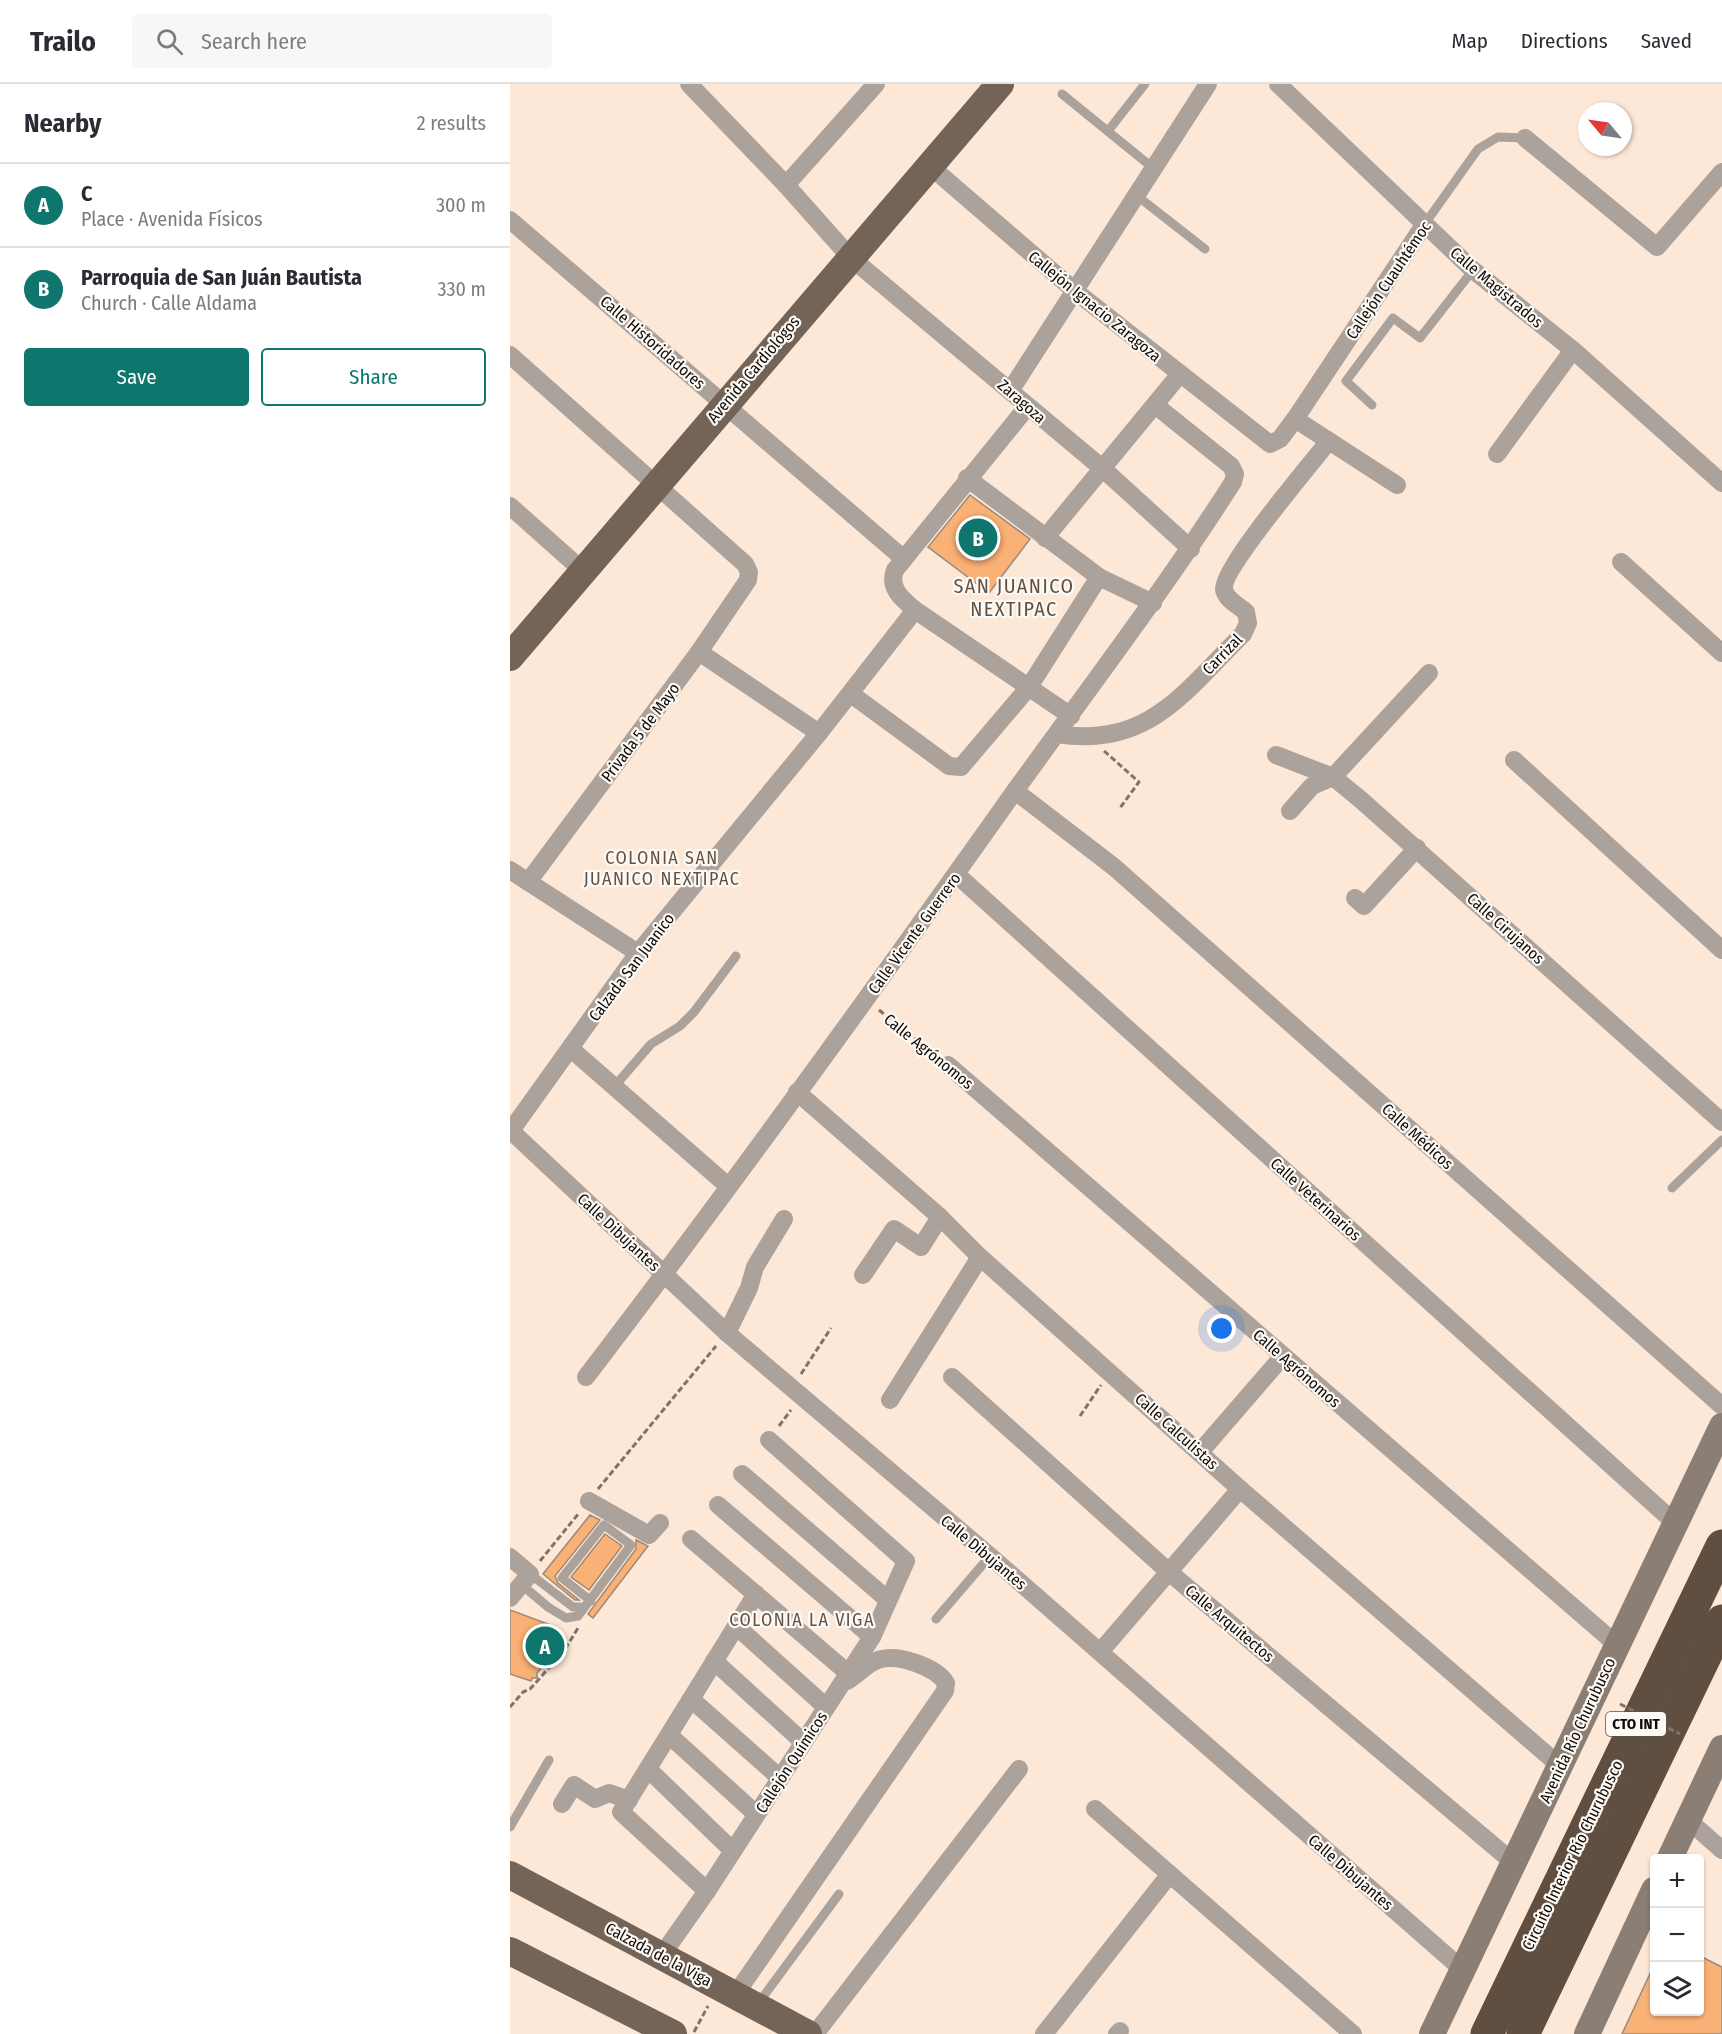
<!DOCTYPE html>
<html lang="en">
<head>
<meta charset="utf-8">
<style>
  body { margin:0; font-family:"Fira Sans Condensed",sans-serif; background:#f7f7f7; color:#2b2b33 }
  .controls { position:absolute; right:18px; bottom:18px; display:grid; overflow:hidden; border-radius:6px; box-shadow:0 2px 4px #0004 }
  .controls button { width:54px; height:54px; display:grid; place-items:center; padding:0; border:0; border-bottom:2px solid #e1e1e2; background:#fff; color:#2b2b33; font:30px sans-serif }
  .compass { position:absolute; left:1068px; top:18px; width:54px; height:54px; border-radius:50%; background:#fff; box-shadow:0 2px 4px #0004; rotate:299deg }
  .you { position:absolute; left:712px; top:1245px; width:21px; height:21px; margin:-15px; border:4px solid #fff; border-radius:50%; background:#1a73e8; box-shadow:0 0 0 9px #1a73e833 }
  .badge { display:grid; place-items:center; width:39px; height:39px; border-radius:50%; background:#0f766e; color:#fff; font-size:20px; font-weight:700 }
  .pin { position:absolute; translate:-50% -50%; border:3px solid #fff; box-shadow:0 2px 6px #0006 }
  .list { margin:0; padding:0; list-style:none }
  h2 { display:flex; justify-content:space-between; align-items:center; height:78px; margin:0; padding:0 24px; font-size:26px }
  h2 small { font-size:20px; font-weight:400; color:#7c7c81 }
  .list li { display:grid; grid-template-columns:39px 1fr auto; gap:18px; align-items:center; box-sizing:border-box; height:84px; padding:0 24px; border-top:2px solid #e1e1e2 }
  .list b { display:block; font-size:22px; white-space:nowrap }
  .list p { margin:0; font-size:20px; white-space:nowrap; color:#7c7c81 }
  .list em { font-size:20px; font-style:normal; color:#7c7c81 }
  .actions { display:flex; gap:12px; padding:18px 24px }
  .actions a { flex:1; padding:14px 0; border:2px solid #0f766e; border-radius:6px; text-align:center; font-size:21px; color:#0f766e }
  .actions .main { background:#0f766e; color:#fff }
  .icon { flex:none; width:33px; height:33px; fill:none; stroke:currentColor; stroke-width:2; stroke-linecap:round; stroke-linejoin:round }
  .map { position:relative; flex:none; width:1212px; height:1950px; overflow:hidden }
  header { display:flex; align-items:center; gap:36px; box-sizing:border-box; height:84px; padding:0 30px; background:#fff; border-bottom:2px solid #e1e1e2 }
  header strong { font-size:28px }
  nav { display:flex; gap:33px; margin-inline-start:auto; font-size:21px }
  .search { width:420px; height:54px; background:#f7f7f7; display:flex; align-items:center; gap:15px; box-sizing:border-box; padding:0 21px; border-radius:6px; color:#7c7c81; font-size:22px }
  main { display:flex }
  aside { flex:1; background:#fff }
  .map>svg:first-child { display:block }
  .building { fill:#fab175; stroke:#9c897a; stroke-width:1.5 }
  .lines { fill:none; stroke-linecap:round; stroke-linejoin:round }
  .path { stroke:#807369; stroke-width:3; stroke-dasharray:6 3; stroke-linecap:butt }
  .lane { stroke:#aba29b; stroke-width:9 }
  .street { stroke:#aba29b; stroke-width:18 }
  .secondary { stroke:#8b7e74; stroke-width:26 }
  .primary { stroke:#746458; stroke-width:28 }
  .highway { stroke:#604f41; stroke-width:33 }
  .path-bridge { stroke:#807369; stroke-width:3; stroke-dasharray:6 3; stroke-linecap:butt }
  .lane-bridge { stroke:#aba29b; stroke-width:9 }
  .labels { text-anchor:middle; stroke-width:4.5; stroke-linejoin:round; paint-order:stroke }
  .shield { fill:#fdf9f5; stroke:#58524e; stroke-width:1.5 }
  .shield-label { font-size:15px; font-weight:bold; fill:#110b06 }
  .street-label { font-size:16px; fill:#110b06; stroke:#fdf9f5 }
  .neighbourhood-label { font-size:18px; letter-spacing:1.5px; fill:#625143; stroke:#fdf9f5 }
  .quarter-label { font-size:20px; letter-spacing:1.5px; fill:#625143; stroke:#fdf9f5 }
</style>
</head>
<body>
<header>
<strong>Trailo</strong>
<div class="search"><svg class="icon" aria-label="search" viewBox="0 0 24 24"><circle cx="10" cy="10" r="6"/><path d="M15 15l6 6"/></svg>Search here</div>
<nav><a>Map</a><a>Directions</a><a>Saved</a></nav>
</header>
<main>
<aside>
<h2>Nearby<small>2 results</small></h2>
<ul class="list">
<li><span class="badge">A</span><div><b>C</b><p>Place · Avenida Físicos</p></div><em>300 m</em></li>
<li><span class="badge">B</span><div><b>Parroquia de San Juán Bautista</b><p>Church · Calle Aldama</p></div><em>330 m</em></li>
</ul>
<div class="actions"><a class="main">Save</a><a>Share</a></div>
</aside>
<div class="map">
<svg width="1212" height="1950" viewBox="0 0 1212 1950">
  <rect width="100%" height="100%" fill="#fde8d8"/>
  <g class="building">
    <path d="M 460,411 L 520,455 L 479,509 L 418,463 Z"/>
    <path d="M 80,1431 L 90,1436 L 45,1492 L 48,1499 L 69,1516 L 65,1516 L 33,1490 Z"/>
    <path d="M 95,1450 L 112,1462 L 79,1506 L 61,1493 Z"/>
    <path d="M 126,1456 L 138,1462 L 83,1534 L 78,1530 L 126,1465 Z"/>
    <path d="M 0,1526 L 38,1540 L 45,1568 L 27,1589 L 27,1594 L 22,1594 L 21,1597 L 0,1590 Z"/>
    <path d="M 1190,1872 L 1212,1883 L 1212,1950 L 1112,1950 L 1144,1881 L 1144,1928 L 1190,1928 Z"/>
  </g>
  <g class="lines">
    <g class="path">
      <path d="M 594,667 L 629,698 L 610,724"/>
      <path d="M 369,926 L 425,971"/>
      <path d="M 291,1290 L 321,1244"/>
      <path d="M 570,1332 L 591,1301"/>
      <path d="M 269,1342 L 281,1326"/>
      <path d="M 88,1405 L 206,1262"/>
      <path d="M 30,1477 L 69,1429"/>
      <path d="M 0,1623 L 13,1608 L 20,1605 L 54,1567 L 68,1544"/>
      <path d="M 184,1948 L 198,1922"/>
    </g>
    <g class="lane">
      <path d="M 552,10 L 643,84"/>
      <path d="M 598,47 L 635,0"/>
      <path d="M 626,111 L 695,165"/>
      <path d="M 914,141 L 968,65 L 988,53 L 1015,54"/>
      <path d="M 862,321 L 836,297 L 883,234 L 910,254 L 963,186"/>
      <path d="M 104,1003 L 141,960 L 170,942 L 184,928 L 226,872"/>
      <path d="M 1162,1104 L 1212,1056"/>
      <path d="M 20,1490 L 63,1523 L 70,1523"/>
      <path d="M 12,1501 L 38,1523"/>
      <path d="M 426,1535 L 480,1472"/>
      <path d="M 0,1743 L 39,1676"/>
      <path d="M 247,1921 L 329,1810"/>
    </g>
    <g class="street">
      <path d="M 179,0 L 276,101 L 340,173 L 592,384 L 681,465"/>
      <path d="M 768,0 L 963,186 L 1063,266 L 1212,399"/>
      <path d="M 1015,54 L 1147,163 L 1212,88"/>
      <path d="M 420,82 L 565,207 L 760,360 L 770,355 L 785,335 L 914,141"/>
      <path d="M 276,101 L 366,0"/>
      <path d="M 0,136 L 394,475"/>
      <path d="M 0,271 L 235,480 L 239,488 L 238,496 L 189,568 L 18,798"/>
      <path d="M 500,307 L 698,0"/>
      <path d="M 517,323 L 385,486 C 378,504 392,515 405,526 L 561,632"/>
      <path d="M 785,335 L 887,401"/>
      <path d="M 987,370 L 1063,266"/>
      <path d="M 457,394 L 589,493 L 643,519"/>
      <path d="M 0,422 L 73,487"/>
      <path d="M 535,454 L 670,290"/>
      <path d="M 1111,478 L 1212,569"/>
      <path d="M 189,568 L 309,649"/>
      <path d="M 341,610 L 439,682 L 451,683 L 519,603 L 589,493"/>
      <path d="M 547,650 C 638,665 675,607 733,550 L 738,539 L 736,528 C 729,522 715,515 714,505 C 712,484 801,380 818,358"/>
      <path d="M 766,671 L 823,693 L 850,715 L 1212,1038"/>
      <path d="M 1004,676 L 1212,866"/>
      <path d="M 505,707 L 604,783 L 1212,1322"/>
      <path d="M 780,727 L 802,702 L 823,693 L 919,589"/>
      <path d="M 0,786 L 128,869"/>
      <path d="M 446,790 L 1165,1439"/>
      <path d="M 845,814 L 854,822 L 907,764"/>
      <path d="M 61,965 L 218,1102"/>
      <path d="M 438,981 L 1107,1561"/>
      <path d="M 287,1008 L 430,1133 L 470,1173 L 730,1405 L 1050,1682"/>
      <path d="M 0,1046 L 217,1249 L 480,1472 L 953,1886"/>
      <path d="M 0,1048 L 128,869 L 309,649 L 405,526"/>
      <path d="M 353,1191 L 384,1145 L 411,1163 L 430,1133"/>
      <path d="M 217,1249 L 239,1204 L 245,1183 L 274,1135"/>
      <path d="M 76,1293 C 222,1102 363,907 502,711 C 577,607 654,506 723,398 L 725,390 L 721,382 L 645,321"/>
      <path d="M 442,1293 L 659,1488 L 1004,1779"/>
      <path d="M 380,1316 L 470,1173"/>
      <path d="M 690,1368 L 773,1272"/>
      <path d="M 232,1390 L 378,1516"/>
      <path d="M 79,1417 L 139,1451 L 150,1439"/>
      <path d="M 208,1421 L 362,1553"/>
      <path d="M 181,1455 L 338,1589"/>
      <path d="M 0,1473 L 20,1490 L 0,1514"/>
      <path d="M 226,1542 L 316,1623"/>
      <path d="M 590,1568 L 730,1405"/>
      <path d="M 204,1577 L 293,1658"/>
      <path d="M 181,1615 L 270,1694"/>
      <path d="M 159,1651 L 246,1730"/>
      <path d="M 138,1685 L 223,1767"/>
      <path d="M 52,1720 L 64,1701 L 85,1715 L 99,1709 L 119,1716"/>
      <path d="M 585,1725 L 843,1950"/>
      <path d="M 1178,1736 L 1212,1766"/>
      <path d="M 197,1807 L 111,1728 L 246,1510"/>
      <path d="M 152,1871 L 197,1807 L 362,1553 L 396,1477 L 259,1356"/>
      <path d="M 225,1911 L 435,1607 L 436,1599 C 426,1583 387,1569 368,1576 C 358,1579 347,1591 337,1597"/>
      <path d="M 305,1950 L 509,1685"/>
      <path d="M 534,1950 L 660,1790"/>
      <path d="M 607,1950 L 610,1947"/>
    </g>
    <g class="secondary">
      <path d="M 1160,1774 L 1212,1664"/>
      <path d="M 922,1950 L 1212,1342"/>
      <path d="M 1077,1950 L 1144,1806"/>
    </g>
    <g class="primary">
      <path d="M 0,573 L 490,0"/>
      <path d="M 0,1791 L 298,1950"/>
      <path d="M 0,1867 L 163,1950"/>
    </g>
    <g class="highway">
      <path d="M 977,1950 L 1212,1462"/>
      <path d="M 1013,1950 L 1212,1537"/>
    </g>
    <path class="path-bridge" d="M 1110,1620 L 1170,1650"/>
    <path class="lane-bridge" d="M 38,1523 L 56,1534 L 68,1532 L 121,1461 L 94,1441 L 52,1494 L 81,1517"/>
  </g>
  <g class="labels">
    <rect class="shield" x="1096" y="1628" width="60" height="24" rx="4.5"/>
    <g class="shield-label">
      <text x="1126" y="1645">CTO INT</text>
    </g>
    <g class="street-label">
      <text transform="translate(878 196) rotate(-56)" y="6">Callejón Cuauhtémoc</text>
      <text transform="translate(987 203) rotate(40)" y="6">Calle Magistrados</text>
      <text transform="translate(585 222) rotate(39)" y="6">Callejón Ignacio Zaragoza</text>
      <text transform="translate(143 258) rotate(41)" y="6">Calle Historidadores</text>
      <text transform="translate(243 285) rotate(-50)" y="6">Avenida Cardiológos</text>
      <text transform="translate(512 317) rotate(41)" y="6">Zaragoza</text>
      <text transform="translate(712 570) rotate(-46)" y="6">Carrizal</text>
      <text transform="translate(130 648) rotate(-53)" y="6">Privada 5 de Mayo</text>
      <text transform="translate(996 844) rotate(42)" y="6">Calle Cirujanos</text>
      <text transform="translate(404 849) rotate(-54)" y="6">Calle Vicente Guerrero</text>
      <text transform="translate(121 883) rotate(-53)" y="6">Calzada San Juanico</text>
      <text transform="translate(419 967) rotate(39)" y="6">Calle Agrónomos</text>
      <text transform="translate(908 1052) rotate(42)" y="6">Calle Médicos</text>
      <text transform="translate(806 1115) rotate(42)" y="6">Calle Veterinarios</text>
      <text transform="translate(109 1148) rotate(43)" y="6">Calle Dibujantes</text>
      <text transform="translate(787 1284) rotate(41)" y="6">Calle Agrónomos</text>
      <text transform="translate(667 1347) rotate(42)" y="6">Calle Calculistas</text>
      <text transform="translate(474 1468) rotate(40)" y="6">Calle Dibujantes</text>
      <text transform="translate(720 1539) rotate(40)" y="6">Calle Arquitectos</text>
      <text transform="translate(1067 1646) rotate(-65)" y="6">Avenida Río Churubusco</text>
      <text transform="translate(281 1678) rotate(-57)" y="6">Callejón Químicos</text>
      <text transform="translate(1062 1771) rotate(-64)" y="6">Circuito Interior Río Churubusco</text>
      <text transform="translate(841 1788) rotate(41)" y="6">Calle Dibujantes</text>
      <text transform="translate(149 1870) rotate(28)" y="6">Calzada de la Viga</text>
    </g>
    <g class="neighbourhood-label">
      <text x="152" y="780">COLONIA SAN<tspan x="152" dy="21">JUANICO NEXTIPAC</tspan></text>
      <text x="292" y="1542">COLONIA LA VIGA</text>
    </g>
    <g class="quarter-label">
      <text x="504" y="509">SAN JUANICO<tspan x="504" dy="23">NEXTIPAC</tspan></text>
    </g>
  </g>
</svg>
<div class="controls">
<button>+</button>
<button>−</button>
<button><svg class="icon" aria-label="layers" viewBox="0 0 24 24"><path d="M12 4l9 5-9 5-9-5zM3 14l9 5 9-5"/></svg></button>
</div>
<svg class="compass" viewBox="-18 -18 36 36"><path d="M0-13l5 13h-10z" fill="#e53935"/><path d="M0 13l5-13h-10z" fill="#7c7c81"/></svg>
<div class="you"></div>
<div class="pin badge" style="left:35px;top:1562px">A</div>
<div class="pin badge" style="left:468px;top:454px">B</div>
</div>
</main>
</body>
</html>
